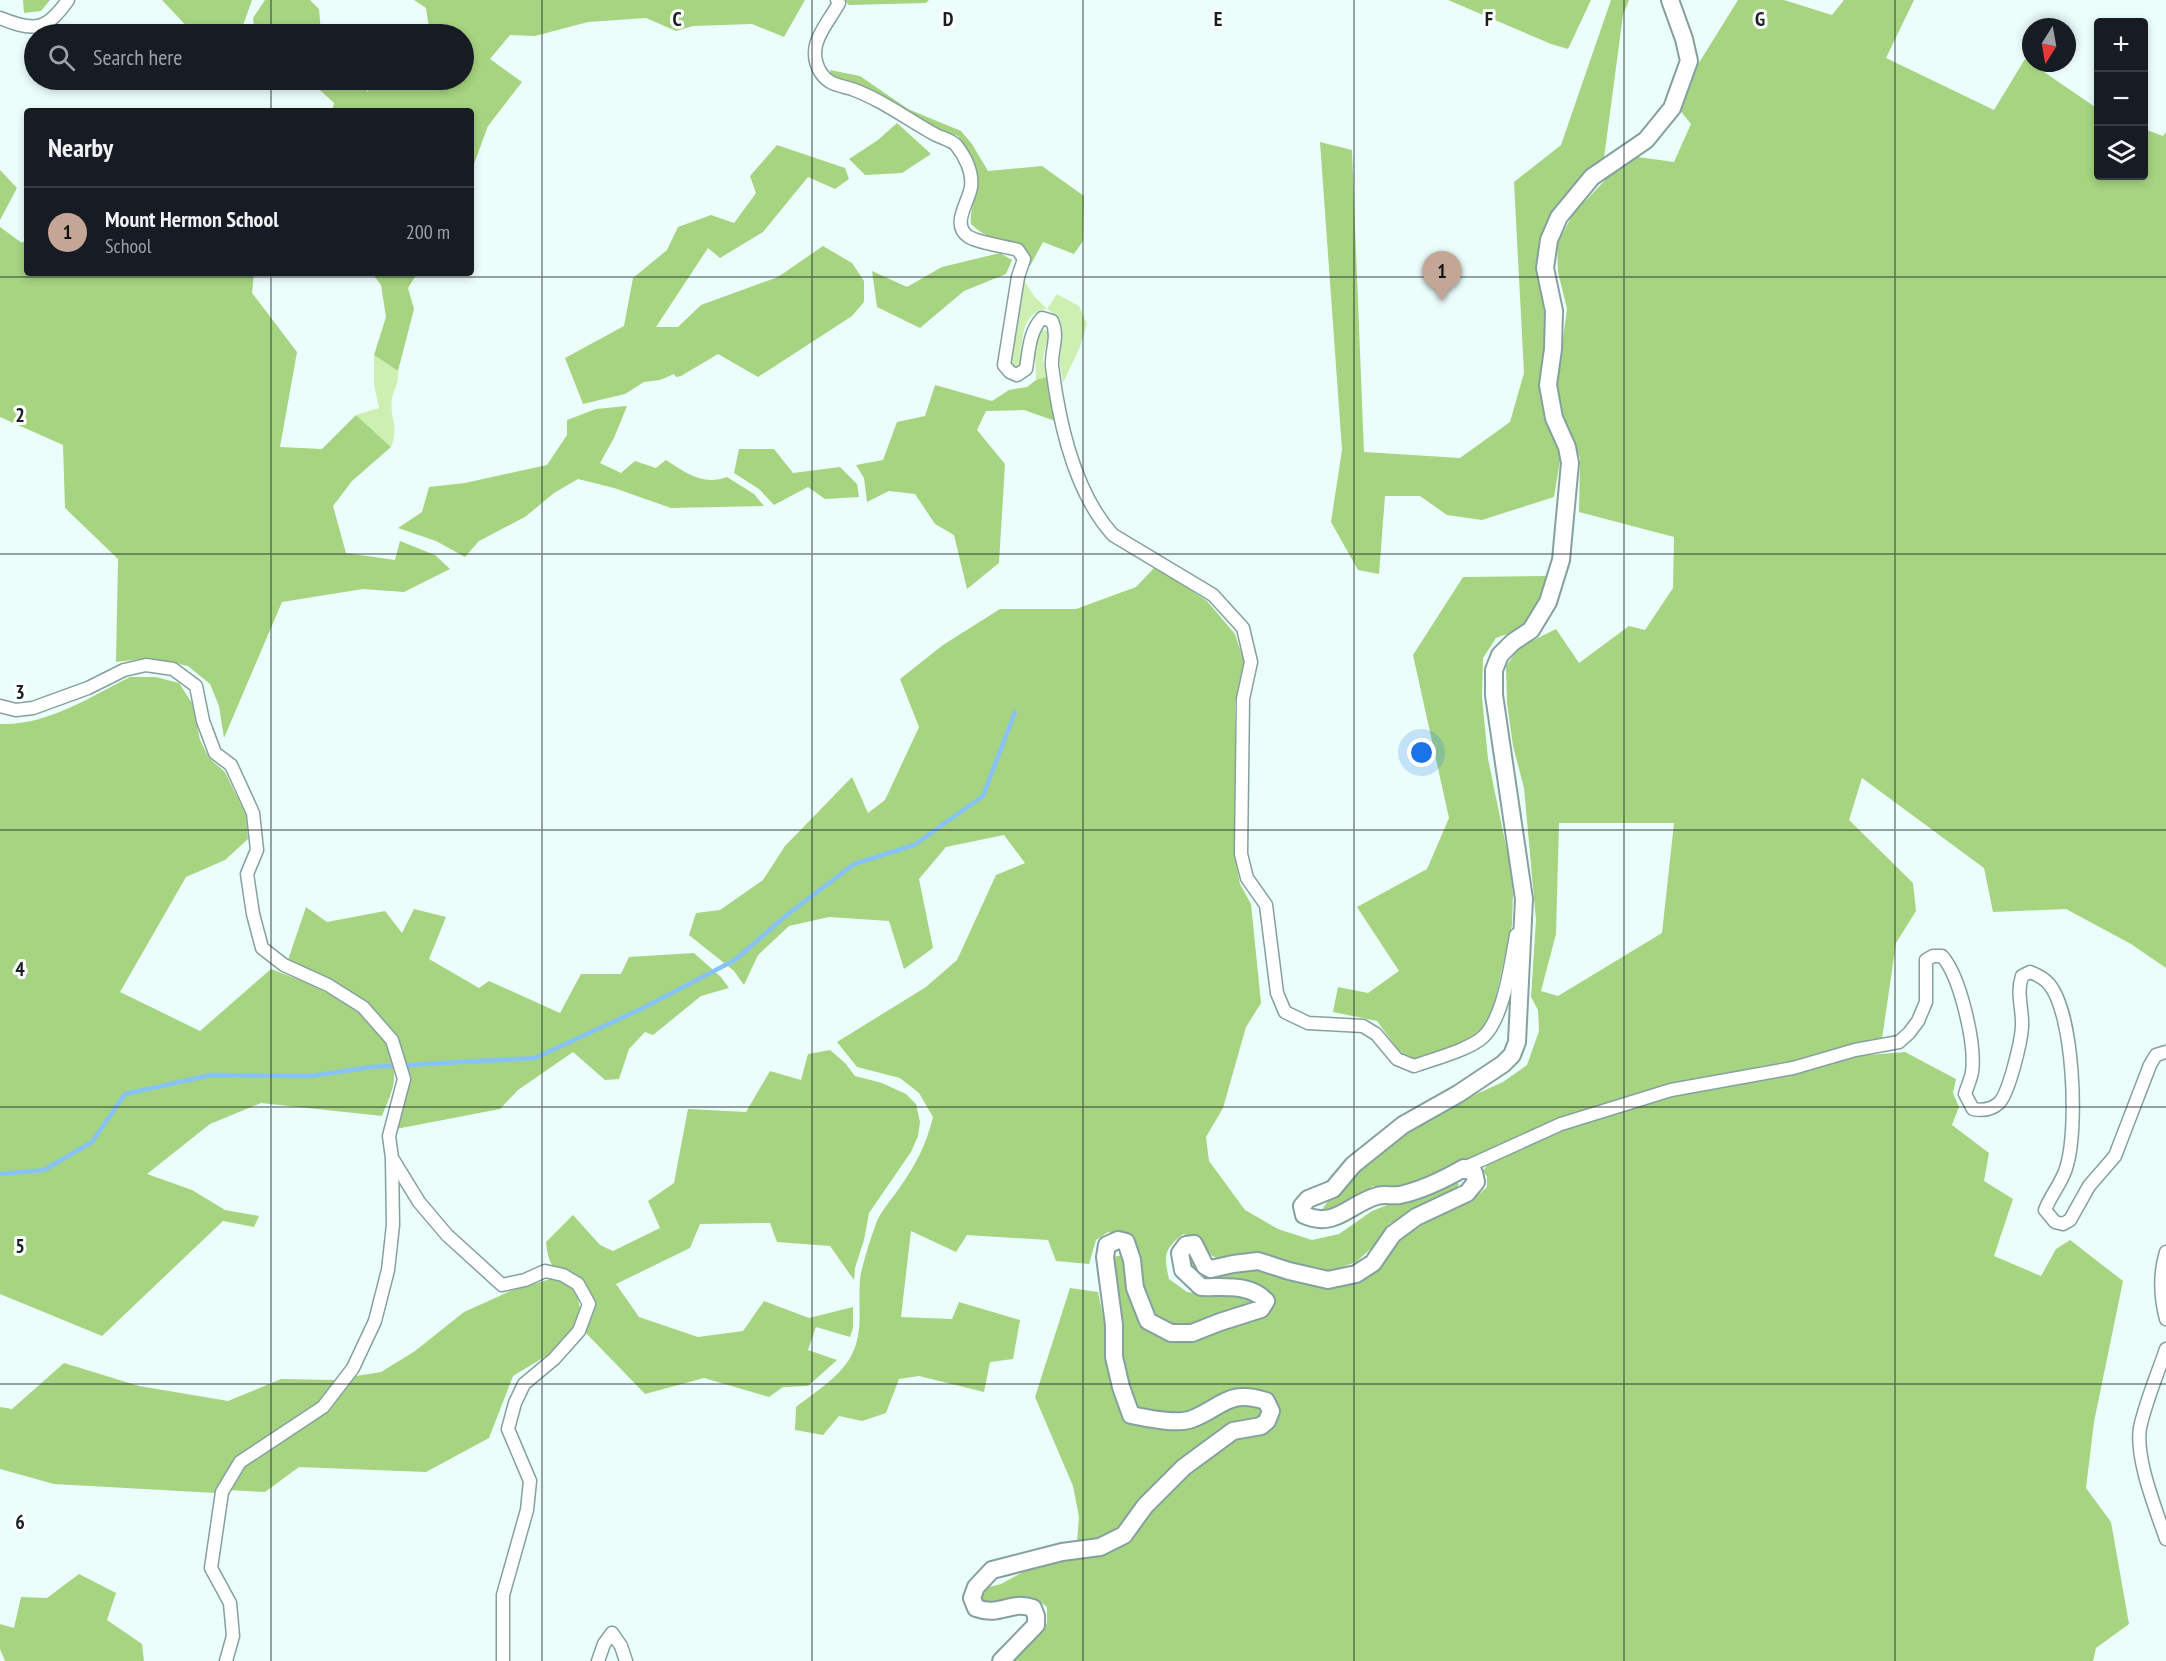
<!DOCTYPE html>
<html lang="en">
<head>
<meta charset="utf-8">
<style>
  body { margin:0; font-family:"PT Sans Narrow",sans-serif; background:#242831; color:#f1f3f6 }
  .controls { position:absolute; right:18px; top:18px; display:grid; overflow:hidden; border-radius:6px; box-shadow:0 3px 9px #0003 }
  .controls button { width:54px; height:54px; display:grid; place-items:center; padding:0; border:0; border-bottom:2px solid #363941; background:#171b24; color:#f1f3f6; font:30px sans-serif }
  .compass { position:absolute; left:2022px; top:18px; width:54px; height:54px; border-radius:50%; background:#171b24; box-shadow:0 3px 9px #0003; rotate:191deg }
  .you { position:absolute; left:1422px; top:753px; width:21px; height:21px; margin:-15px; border:4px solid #fff; border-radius:50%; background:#1a73e8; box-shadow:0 0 0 9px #1a73e833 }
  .badge { display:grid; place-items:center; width:39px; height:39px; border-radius:50%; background:#c4a696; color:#111; font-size:20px; font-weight:700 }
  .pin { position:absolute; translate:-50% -50px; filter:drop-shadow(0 2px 3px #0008) }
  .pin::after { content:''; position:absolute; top:32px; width:21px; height:18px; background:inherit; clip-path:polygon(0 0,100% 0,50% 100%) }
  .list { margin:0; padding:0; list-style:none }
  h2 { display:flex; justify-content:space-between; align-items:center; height:78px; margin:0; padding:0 24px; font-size:26px }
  h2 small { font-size:20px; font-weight:400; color:#9ea1a6 }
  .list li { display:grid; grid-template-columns:39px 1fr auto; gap:18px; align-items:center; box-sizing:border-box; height:90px; padding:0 24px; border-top:2px solid #363941 }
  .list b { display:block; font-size:22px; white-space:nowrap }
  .list p { margin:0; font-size:20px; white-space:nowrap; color:#9ea1a6 }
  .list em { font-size:20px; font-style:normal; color:#9ea1a6 }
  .icon { flex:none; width:33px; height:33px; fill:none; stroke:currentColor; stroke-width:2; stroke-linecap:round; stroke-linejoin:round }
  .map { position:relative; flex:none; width:2166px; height:1661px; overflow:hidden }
  .search { position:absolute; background:#171b24; box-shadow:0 3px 9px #0003; left:24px; top:24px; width:450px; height:66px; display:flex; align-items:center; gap:15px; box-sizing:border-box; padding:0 21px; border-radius:33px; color:#9ea1a6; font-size:22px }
  .panel { position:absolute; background:#171b24; box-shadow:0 3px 9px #0003; left:24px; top:108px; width:450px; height:168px; border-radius:6px }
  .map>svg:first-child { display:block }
  .green { fill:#cdf0b2 }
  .forest { fill:#a6d481; fill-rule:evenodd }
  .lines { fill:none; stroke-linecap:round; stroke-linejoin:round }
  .stream { stroke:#88c3f7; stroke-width:4.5 }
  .street-casing { stroke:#85a19f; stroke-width:15 }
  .secondary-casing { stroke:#85a19f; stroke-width:20 }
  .street { stroke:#fff; stroke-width:12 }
  .secondary { stroke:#fff; stroke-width:16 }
  .grid { fill:none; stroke:#162120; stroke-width:1.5; stroke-opacity:0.55 }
  .grid-label { font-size:20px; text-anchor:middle; font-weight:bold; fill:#162120; stroke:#fff; stroke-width:6; stroke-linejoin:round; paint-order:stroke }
</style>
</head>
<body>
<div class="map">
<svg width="2166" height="1661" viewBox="0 0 2166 1661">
  <rect width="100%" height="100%" fill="#ecfefc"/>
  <g class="green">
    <path d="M 1023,279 L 1034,296 L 1047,309 L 1057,294 L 1079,306 L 1087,324 L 1080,347 L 1063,383 C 1062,374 1059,363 1059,353 C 1060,334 1066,322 1047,309 C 1019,313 1023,342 1020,366 L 1014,368 L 1009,363 Z"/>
    <path d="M 1040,328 L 1049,332 L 1043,358 L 1046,377 L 1036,380 L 1035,352 Z"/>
    <path d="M 374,355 L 398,371 C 399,386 394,387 392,399 C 389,418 400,426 391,447 L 356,415 L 379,408 L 374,384 Z"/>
  </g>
  <g class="forest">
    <path d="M 23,0 L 50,0 L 41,11 L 24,13 Z"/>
    <path d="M 162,0 L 252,0 L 240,34 L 194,34 Z"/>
    <path d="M 265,0 L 310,0 L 319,9 L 321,32 L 324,34 L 255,34 L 253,18 Z"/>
    <path d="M 414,0 L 805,0 L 784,37 L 752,24 L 693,26 L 676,31 L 646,18 L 588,22 L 535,36 L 510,35 L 490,59 L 522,82 L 488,126 L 471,172 L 471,111 L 332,111 L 334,103 L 309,80 L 360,80 L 368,92 L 369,80 L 464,80 L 464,34 L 430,34 L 426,8 Z"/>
    <path d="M 845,0 L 929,0 L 926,3 L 849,5 Z"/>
    <path d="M 1448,0 L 1591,0 L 1568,49 L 1551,44 Z"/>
    <path d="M 1611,0 L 1629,0 L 1623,15 L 1604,158 L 1585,174 L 1555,215 L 1546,301 L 1561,455 L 1554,497 L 1482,520 L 1447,515 L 1420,496 L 1385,496 L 1379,574 L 1358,570 L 1331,522 L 1342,450 L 1320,142 L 1352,150 L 1364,452 L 1460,458 L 1510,422 L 1524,373 L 1514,182 L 1561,145 Z"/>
    <path d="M 1738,0 L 1784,0 L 1832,15 L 1844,0 L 1914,0 L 1886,58 L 1994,110 L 2025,59 L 2098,109 L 2098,176 L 2144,176 L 2144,129 L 2163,136 L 2166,132 L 2166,968 L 2131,944 L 2066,909 L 1993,912 L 1984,868 L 1862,778 L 1849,820 L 1913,883 L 1916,911 L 1896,943 L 1882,1039 L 1790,1065 L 1670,1087 L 1431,1182 L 1407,1184 L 1398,1189 L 1373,1186 L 1332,1215 L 1318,1215 L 1334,1193 L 1385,1143 L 1450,1106 L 1503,1082 L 1527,1065 L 1539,1031 L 1538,1010 L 1531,997 L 1536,920 L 1524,788 L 1513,746 L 1507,703 L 1506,666 L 1520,647 L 1556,629 L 1579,663 L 1629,626 L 1645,630 L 1673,588 L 1674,537 L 1579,512 L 1580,458 L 1560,412 L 1557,384 L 1567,309 L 1558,272 L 1557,244 L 1573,214 L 1609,176 L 1638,157 L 1674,162 L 1691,124 L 1678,108 L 1697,66 ZM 1559,823 L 1674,823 L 1662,933 L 1558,996 L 1541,991 L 1556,934 Z"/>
    <path d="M 371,28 L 393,30 L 402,34 L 370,34 Z"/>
    <path d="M 830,70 L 860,76 L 908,109 L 961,131 L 972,144 L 988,171 L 1042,166 L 1084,196 L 1083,241 L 1074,254 L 1043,242 L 1030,266 L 1019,246 C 1000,241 985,238 971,224 C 969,208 978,196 978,181 C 979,165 966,149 958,136 L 930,127 L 863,87 L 832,78 Z"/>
    <path d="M 897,123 L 931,154 L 902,173 L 865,175 L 849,159 L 878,140 Z"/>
    <path d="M 777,145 L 845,168 L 849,179 L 835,189 L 808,177 L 763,232 L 720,258 L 708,248 L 656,327 L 678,327 L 701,305 L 778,277 L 823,246 L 852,263 L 864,281 L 864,302 L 852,316 L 758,377 L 718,354 L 681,376 L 676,377 L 674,374 L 660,380 L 644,382 L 625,394 L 583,404 L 565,358 L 624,326 L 633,278 L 667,250 L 678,227 L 711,215 L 734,223 L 756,193 L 750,176 Z"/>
    <path d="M 0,170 L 17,188 L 0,220 Z"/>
    <path d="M 0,227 L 22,243 L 27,239 L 27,273 L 254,273 L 252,293 L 297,352 L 280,447 L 322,449 L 356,415 L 391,447 L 352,481 L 333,506 L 346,553 L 395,560 L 400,541 L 435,555 L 450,569 L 404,592 L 363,589 L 282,602 L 224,738 L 219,706 L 210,684 L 188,666 L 150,658 L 116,662 L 118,559 L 65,508 L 63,445 L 0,417 Z"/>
    <path d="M 1000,253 L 1012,260 L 1006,274 L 964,291 L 920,328 L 877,307 L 872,271 L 907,287 L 942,267 Z"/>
    <path d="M 372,273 L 415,273 L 416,275 L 408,288 L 414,309 L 398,371 L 374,355 L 386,317 L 381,285 Z"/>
    <path d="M 1046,377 L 1055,421 L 1024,410 L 986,411 L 977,430 L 1005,464 L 999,563 L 967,589 L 954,535 L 935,524 L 915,494 L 889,491 L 867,502 L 864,478 L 856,465 L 883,460 L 897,422 L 925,416 L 935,385 L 992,401 L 1009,390 L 1027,387 L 1036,380 Z"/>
    <path d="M 627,406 L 614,438 L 600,463 L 621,473 L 635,461 L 656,468 L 666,460 C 686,473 703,486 727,477 L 754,494 L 764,506 L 671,508 L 614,488 L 578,479 L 554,493 L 525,517 L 479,541 L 465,557 L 436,541 L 398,528 L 422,512 L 429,487 L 465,483 L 547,465 L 567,435 L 567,420 L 596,409 Z"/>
    <path d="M 739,449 L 774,449 L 793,473 L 840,467 L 857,484 L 859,497 L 825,499 L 808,487 L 774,505 L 759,489 L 734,473 Z"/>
    <path d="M 1155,567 L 1207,601 L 1235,634 L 1244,661 L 1235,702 L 1235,857 L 1240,884 L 1251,904 L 1261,1003 L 1246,1027 L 1223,1108 L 1206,1137 L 1209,1161 L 1245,1210 L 1278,1229 L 1312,1240 L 1339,1234 L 1372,1211 L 1453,1179 L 1459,1184 L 1454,1193 L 1420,1207 L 1389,1224 L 1374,1246 L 1356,1262 L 1334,1270 L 1311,1270 L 1220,1260 L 1207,1253 L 1200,1239 L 1183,1234 C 1163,1250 1164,1256 1169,1279 L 1187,1292 L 1209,1295 L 1248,1295 L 1255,1303 L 1178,1329 L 1161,1322 L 1151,1312 L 1125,1239 L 1108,1232 L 1096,1240 L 1089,1264 L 1056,1261 L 1048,1240 L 967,1235 L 956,1252 L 911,1231 L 901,1317 L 952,1319 L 959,1302 L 1020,1320 L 1013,1359 L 990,1362 L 984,1392 L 919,1376 L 899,1379 L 886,1413 L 862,1421 L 839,1416 L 823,1435 L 795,1430 L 796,1407 C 814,1393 838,1378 850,1358 C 866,1331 856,1302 861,1273 C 865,1256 871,1237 877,1221 C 882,1210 891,1200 898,1190 C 915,1166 926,1146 933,1117 L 919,1093 L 900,1078 L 857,1067 L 837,1042 L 926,987 L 957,960 L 996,875 L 1025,863 L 1004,835 L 946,847 L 919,879 L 933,948 L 904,969 L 889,921 L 829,917 L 789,926 L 758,955 L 744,985 L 734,971 L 689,935 L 696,913 L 720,910 L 763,880 L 785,846 L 852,777 L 868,813 L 885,800 L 919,727 L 900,679 L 943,645 L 1000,609 L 1076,609 L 1136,587 Z"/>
    <path d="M 1546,576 L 1539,603 L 1523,628 L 1496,638 L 1483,658 L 1482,697 L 1488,759 L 1509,860 L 1513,894 L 1512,925 L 1492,1014 L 1476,1036 L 1455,1048 L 1414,1059 L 1399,1051 L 1377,1021 L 1333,1012 L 1338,987 L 1368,993 L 1399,971 L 1357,907 L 1427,869 L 1449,818 L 1413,655 L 1463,577 Z"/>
    <path d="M 130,677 L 156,677 L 179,683 L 192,703 L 200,740 L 209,758 L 225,772 L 246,815 L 248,839 L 225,860 L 186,877 L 120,992 L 200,1031 L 271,969 C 319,987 397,1017 394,1080 C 393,1092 386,1105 382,1116 L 261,1103 L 210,1124 L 147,1174 L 192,1190 L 225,1210 L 259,1216 L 254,1227 L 223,1221 L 102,1336 L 0,1294 L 0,724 C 46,726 90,697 130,677 Z"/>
    <path d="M 306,907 L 327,922 L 385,911 L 402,933 L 414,909 L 446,917 L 429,959 L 479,988 L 489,981 L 560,1013 L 581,974 L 621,974 L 629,957 L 694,953 L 721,977 L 729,988 L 701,996 L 653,1035 L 645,1032 L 629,1049 L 619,1079 L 605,1080 L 573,1052 L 518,1090 L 500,1109 L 396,1129 L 400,1109 L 396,1037 L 366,1001 L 288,960 Z"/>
    <path d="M 830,1050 L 845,1063 L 855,1076 L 882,1083 L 906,1094 L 916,1104 L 920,1122 L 918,1136 L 911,1152 L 869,1213 L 864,1240 L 855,1268 L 854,1280 L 830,1246 L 777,1242 L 770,1223 L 700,1224 L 690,1248 L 616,1284 L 639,1317 L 698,1337 L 743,1331 L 764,1301 L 809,1318 L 853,1307 L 853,1328 L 850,1337 L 816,1327 L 808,1350 L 837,1360 L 808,1386 L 783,1387 L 769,1397 L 704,1378 L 645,1394 L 584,1331 C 599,1301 599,1293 568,1275 C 563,1272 556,1270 552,1265 C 548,1258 547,1251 546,1242 L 573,1215 L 600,1245 L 613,1251 L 660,1228 L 648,1201 L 674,1183 L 688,1109 L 746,1112 L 770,1071 L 801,1080 L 808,1054 Z"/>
    <path d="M 1905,1052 L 1956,1079 L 1953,1093 L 1959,1107 L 1952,1125 L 1989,1153 L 1984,1181 L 2013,1199 L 1994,1256 L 2041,1276 L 2056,1249 L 2070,1240 L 2123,1281 L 2094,1422 L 2086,1488 L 2111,1522 L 2129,1624 L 2096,1648 L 2093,1661 L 1013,1661 L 1047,1623 L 1047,1607 C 1042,1603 1036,1598 1030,1597 C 1009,1595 1001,1608 978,1598 L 981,1589 L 1001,1584 L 1023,1572 L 1069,1556 L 1101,1552 L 1170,1485 L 1235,1436 L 1267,1428 L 1265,1396 L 1200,1407 L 1184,1414 L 1161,1415 L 1135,1409 L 1117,1357 L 1112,1257 L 1124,1255 C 1130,1296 1128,1334 1178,1341 L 1269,1296 L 1209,1284 L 1187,1264 L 1193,1254 L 1200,1267 C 1222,1268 1244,1268 1265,1272 C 1302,1279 1329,1300 1367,1276 C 1380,1268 1385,1258 1395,1247 C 1400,1240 1409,1234 1416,1229 C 1439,1212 1468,1207 1487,1187 L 1487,1177 L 1483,1171 L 1488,1164 L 1565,1129 L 1673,1097 L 1794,1073 L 1857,1056 Z"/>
    <path d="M 554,1278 L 570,1285 L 578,1298 L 581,1315 L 575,1331 L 556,1350 L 513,1376 L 489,1438 L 426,1472 L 299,1467 L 265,1492 L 228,1490 L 244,1463 L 343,1389 L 356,1376 L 381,1372 L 415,1351 L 464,1312 L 513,1290 Z"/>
    <path d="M 1070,1288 L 1098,1292 L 1105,1326 L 1106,1354 L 1113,1389 L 1154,1426 L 1248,1403 L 1260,1408 L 1261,1417 L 1231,1427 L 1122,1533 L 1097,1542 L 1077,1542 L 1079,1517 L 1073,1486 L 1035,1397 Z"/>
    <path d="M 64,1363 L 139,1386 L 228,1401 L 281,1379 L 336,1380 L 317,1403 L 238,1456 L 216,1493 L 54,1484 L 0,1469 L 0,1407 L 12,1409 Z"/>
    <path d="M 79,1574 L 116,1593 L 107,1620 L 142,1644 L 144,1661 L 5,1661 L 0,1649 L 0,1624 L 14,1628 L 21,1597 L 47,1598 Z"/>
  </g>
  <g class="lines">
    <path class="stream" d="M 0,1174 L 44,1170 L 92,1142 L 125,1094 L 211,1075 L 311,1076 L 371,1067 L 535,1058 L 643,1008 L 735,960 L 788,914 L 854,864 L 914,845 L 983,796 L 1015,712"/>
    <g class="street-casing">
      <g id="street">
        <path d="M 837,0 L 839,3 C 827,25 804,46 821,73 C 829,85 839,85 852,89 C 882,100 907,119 936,135 C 942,138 951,140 956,145 C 965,156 973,172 971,187 C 969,202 950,225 969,237 C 979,243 1005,246 1018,250 L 1024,259 L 1018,277 L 1004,365 L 1010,372 L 1017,375 L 1026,369 C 1029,351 1029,332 1042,318 L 1052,321 C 1059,337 1051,350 1052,366 C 1059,423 1074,492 1113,535 L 1213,595 L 1243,628 L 1251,662 L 1243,699 L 1241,854 L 1247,878 L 1266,905 L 1277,993 L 1285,1012 L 1308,1023 L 1363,1026 L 1376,1034 L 1397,1059 L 1414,1066 C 1433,1059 1469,1050 1483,1037 C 1504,1018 1511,962 1516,935"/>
        <path d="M 0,18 C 35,32 46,31 68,0"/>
        <path d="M 0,706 L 16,710 L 33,708 L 88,688 L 124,670 L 146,665 L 173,669 L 196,686 L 203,721 L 215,753 L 231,765 L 253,813 L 257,850 L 247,874 L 253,914 L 262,948 L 284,965 L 328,985 L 363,1007 L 392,1040 L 404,1079 L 389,1136 L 392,1158 L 419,1202 L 447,1235 L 502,1285 L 525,1280 L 545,1271 L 563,1275 L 578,1284 L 589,1304 L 579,1331 L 554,1359 L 524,1384 L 515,1403 L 508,1429 L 530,1481 L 527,1510 L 503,1595 L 503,1661"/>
        <path d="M 1464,1168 L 1561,1124 L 1671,1090 L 1793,1068 L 1855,1050 L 1899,1042 L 1909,1033 L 1918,1021 L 1926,1002 L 1926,960 L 1933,956 L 1942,956 C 1960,976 1976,1044 1972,1072 C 1971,1079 1967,1087 1965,1094 L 1973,1109 C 1983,1111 1991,1110 1999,1103 C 2009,1093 2021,1042 2022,1027 C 2023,1009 2016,994 2022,976 L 2030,972 C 2038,975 2044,978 2049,984 C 2074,1014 2078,1128 2067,1165 C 2063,1182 2051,1194 2045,1210 L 2055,1222 L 2063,1224 L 2070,1220 L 2089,1186 L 2115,1156 L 2150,1065 L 2156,1055 L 2166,1052"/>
        <path d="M 2166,1252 C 2159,1275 2160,1296 2166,1319"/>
        <path d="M 2166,1349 C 2158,1373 2145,1403 2140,1428 C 2135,1458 2156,1510 2166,1539"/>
        <path d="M 226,1661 L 233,1636 L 230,1603 L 211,1568 L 222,1492 L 240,1462 L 323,1407 L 353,1368 L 375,1321 L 388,1270 L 393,1225 L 392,1160"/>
        <path d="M 598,1661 L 604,1644 L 612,1633 L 621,1646 L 626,1661"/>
      </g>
    </g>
    <g class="secondary-casing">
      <path id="secondary" d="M 1001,1661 L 1036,1625 L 1036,1616 L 1033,1608 C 1010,1600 1001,1617 976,1608 L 972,1598 L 976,1587 L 992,1570 L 1062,1552 L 1100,1547 L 1124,1535 L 1145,1506 L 1184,1467 L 1233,1431 L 1261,1426 L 1267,1421 L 1271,1411 L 1266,1401 C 1227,1389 1223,1407 1192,1419 C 1176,1425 1147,1418 1131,1415 L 1121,1387 L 1114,1357 L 1114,1325 L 1105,1257 L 1107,1245 L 1118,1240 L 1126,1242 L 1132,1260 L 1135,1288 L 1148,1321 L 1171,1333 L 1192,1333 L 1220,1322 L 1261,1309 L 1266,1301 C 1250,1283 1223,1288 1201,1287 L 1183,1270 L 1180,1253 L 1186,1245 L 1194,1244 L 1205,1266 L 1211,1269 L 1233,1264 L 1258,1261 L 1289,1271 L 1328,1280 L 1356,1274 L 1373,1263 L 1393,1234 L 1416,1217 L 1467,1193 L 1476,1182 L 1474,1173 L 1464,1168 C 1443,1180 1423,1190 1400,1195 C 1392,1196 1384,1194 1377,1196 C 1349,1204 1335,1229 1304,1215 L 1302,1206 L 1308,1199 L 1333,1189 L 1353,1165 L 1403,1125 L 1458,1094 L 1503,1064 L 1512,1055 L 1517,1042 L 1524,899 L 1494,695 L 1494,670 L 1500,655 L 1513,642 L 1531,630 L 1548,602 L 1561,560 L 1570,463 L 1567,447 L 1554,418 L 1548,385 L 1553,349 L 1554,311 L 1545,268 L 1549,240 L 1559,217 L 1592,177 L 1646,140 L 1672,108 L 1689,61 L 1684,39 L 1670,0"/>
    </g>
    <use href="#street" class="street"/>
    <use href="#secondary" class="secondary"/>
  </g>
  <path class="grid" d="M 271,0 L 271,34M 542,0 L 542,1661M 812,0 L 812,1661M 1083,0 L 1083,1661M 1354,0 L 1354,1661M 1624,0 L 1624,1661M 1895,0 L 1895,1661M 271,80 L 271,111M 271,273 L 271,1661M 0,277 L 2166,277M 0,554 L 2166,554M 0,830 L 2166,830M 0,1107 L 2166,1107M 0,1384 L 2166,1384"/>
  <g class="grid-label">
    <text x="677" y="26">C</text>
    <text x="948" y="26">D</text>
    <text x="1218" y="26">E</text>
    <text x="1489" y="26">F</text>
    <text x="1760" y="26">G</text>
    <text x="20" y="422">2</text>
    <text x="20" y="699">3</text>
    <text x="20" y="976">4</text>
    <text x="20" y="1253">5</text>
    <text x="20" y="1529">6</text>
  </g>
</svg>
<div class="controls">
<button>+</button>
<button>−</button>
<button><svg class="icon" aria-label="layers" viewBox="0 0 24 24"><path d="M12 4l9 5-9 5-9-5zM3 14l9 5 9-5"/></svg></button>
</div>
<svg class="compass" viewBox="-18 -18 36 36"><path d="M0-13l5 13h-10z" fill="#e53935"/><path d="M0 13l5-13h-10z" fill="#9ea1a6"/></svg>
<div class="you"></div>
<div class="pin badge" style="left:1442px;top:301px">1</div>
<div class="search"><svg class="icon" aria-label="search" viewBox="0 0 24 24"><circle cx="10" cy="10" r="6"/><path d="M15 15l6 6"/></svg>Search here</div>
<section class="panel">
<h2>Nearby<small></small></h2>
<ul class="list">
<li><span class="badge">1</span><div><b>Mount Hermon School</b><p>School</p></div><em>200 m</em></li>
</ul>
</section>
</div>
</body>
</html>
